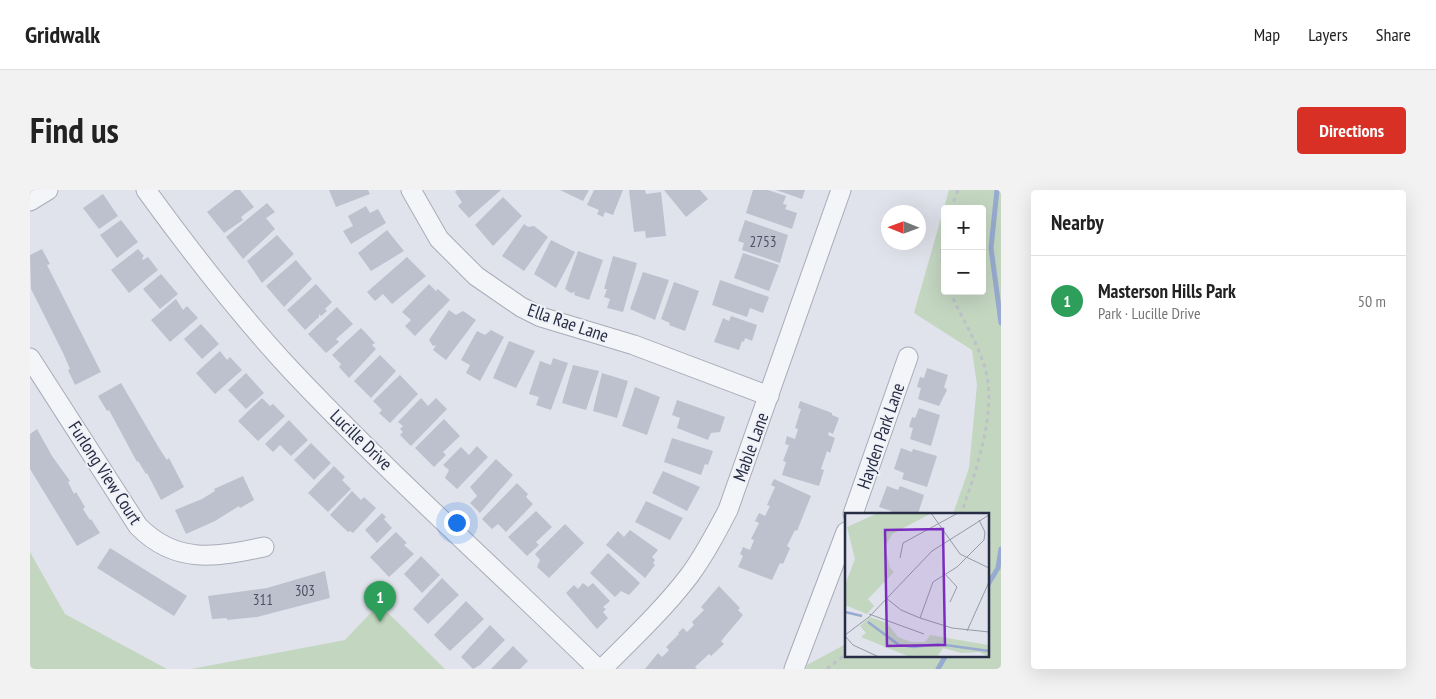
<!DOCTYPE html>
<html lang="en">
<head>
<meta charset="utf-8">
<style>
  body { margin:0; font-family:"PT Sans Narrow",sans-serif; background:#f2f2f2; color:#222 }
  .controls { position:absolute; right:15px; top:15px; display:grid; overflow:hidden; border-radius:5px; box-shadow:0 5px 20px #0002 }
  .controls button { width:45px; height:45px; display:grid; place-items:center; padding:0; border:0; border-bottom:1px solid #e0e0e0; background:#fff; color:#222; font:25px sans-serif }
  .compass { position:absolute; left:851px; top:15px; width:45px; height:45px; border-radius:50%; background:#fff; box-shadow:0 5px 20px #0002; rotate:271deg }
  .you { position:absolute; left:426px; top:332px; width:18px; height:18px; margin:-12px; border:4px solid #fff; border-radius:50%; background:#1a73e8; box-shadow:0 0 0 8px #1a73e833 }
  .badge { display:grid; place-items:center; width:32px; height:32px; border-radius:50%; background:#d93025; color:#fff; font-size:16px; font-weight:700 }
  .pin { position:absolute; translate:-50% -41px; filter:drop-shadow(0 1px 2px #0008) }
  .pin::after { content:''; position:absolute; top:26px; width:18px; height:15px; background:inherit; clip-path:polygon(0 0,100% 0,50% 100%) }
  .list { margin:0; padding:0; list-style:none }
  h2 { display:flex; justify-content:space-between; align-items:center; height:65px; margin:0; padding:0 20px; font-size:21px }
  h2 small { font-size:16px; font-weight:400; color:#767676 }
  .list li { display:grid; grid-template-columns:32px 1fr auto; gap:15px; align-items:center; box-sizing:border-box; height:90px; padding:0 20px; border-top:1px solid #e0e0e0 }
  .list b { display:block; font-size:19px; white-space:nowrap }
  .list p { margin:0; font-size:16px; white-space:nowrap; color:#767676 }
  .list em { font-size:16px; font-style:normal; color:#767676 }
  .map { position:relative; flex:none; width:971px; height:479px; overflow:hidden; border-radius:5px }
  header { display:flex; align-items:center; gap:30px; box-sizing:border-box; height:70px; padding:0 25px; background:#fff; border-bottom:1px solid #e0e0e0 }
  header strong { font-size:24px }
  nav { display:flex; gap:28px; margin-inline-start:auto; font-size:18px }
  .intro { display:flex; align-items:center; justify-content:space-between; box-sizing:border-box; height:120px; padding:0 30px }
  h1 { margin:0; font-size:35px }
  .button { padding:12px 22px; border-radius:5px; background:#d93025; color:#fff; font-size:18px; font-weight:700 }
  main { display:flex; gap:30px; padding:0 30px }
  aside { flex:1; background:#fff; border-radius:5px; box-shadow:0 5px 20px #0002 }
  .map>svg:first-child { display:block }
  .green { fill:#c3d6c0; fill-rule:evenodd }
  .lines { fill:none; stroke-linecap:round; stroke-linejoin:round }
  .stream { stroke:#97aacf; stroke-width:5 }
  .building { fill:#bdc1ce }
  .minor-casing { stroke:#a8acb9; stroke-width:21 }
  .path { stroke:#bfc1c9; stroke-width:3; stroke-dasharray:4 4; stroke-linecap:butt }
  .minor { stroke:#f4f5f8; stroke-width:19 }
  .labels { text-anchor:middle; stroke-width:4; stroke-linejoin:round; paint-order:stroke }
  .number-label { font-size:15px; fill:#4c5266 }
  .street-label { font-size:18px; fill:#272d44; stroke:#f0f2f8 }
  .inset-river { fill:none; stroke:#97aacf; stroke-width:2.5 }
  .inset-road { fill:none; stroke:#969aa8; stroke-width:1 }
  .view { fill:#7b2cbf; fill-opacity:0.15; stroke:#7b2cbf; stroke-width:2.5 }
  .inset-edge { fill:none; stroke:#272d44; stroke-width:2.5 }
</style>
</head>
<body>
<header>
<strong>Gridwalk</strong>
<nav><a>Map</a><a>Layers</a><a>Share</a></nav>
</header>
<div class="intro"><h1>Find us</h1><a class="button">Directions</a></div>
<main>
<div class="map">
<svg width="971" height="479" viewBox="0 0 971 479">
  <rect width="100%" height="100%" fill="#e0e3eb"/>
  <g class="green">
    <path d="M 919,0 L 971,0 L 971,479 L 776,479 L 777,475 L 816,454 L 816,465 L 957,465 L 957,324 L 923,324 L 939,278 L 947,195 L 942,160 L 884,123 ZM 915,19 L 952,19 L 952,101 L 915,101 Z"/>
    <path d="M 0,362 L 35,424 L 137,479 L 0,479 Z"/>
    <path d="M 349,414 L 415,479 L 161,479 L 315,450 Z"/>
  </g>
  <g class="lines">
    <g class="stream">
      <path d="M 967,0 L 961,58 L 971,133"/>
      <path d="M 957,396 L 968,378 L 971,359"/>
      <path d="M 908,479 L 916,465"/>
    </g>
  </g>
  <g class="building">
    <path d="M 205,0 L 210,0 L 224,17 L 211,27 L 213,30 L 194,43 L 177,22 Z"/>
    <path d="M 299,0 L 338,0 L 340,4 L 306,17 Z"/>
    <path d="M 427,0 L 471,0 L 439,28 L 428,16 L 432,12 L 425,2 Z"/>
    <path d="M 530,0 L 559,0 L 553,11 Z"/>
    <path d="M 564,0 L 593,0 L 583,25 L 575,22 L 573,27 L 567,24 L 569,20 L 557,15 Z"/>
    <path d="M 599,0 L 615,0 L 616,4 L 631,2 L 636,46 L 616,48 L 615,41 L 604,42 Z"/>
    <path d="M 634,0 L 670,0 L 678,9 L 656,27 Z"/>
    <path d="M 723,0 L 738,0 L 756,6 L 753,14 L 757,15 L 755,19 L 767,23 L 762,39 L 716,23 Z"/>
    <path d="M 746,0 L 775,0 L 772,9 Z"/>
    <path d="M 73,4 L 88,26 L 69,39 L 53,18 Z"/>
    <path d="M 473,7 L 492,26 L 463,56 L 445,35 Z"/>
    <path d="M 237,13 L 245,22 L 236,28 L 245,39 L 213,69 L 196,47 Z"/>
    <path d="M 336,16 L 340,23 L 348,19 L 356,33 L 321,54 L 313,41 L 323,36 L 318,26 Z"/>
    <path d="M 91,30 L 108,52 L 87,68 L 70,45 Z"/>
    <path d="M 715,30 L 758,45 L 750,73 L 712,60 L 714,53 L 708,51 Z"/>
    <path d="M 494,34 L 498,37 L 504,36 L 518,47 L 494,81 L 472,66 Z"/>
    <path d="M 357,40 L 374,61 L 341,81 L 328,63 Z"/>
    <path d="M 247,45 L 264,64 L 232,93 L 217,71 Z"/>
    <path d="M 521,50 L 545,62 L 526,98 L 504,84 Z"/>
    <path d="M 12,59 L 20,74 L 17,75 L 71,182 L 45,195 L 38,180 L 40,179 L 34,165 L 1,99 L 0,65 Z"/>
    <path d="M 108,59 L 114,66 L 112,68 L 113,70 L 118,67 L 128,80 L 99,103 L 81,80 Z"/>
    <path d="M 548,61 L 573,70 L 559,110 L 544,105 L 545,102 L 541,103 L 535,99 Z"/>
    <path d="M 713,63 L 749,75 L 739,101 L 704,88 Z"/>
    <path d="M 583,66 L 607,73 L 593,122 L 577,118 L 580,109 L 574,107 L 577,99 L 574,99 Z"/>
    <path d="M 377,67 L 396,86 L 362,114 L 353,104 L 345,111 L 337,102 Z"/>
    <path d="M 266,70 L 282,89 L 254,117 L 236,96 Z"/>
    <path d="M 613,82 L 639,90 L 625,130 L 600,119 Z"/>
    <path d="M 131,84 L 148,104 L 130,119 L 113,99 Z"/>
    <path d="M 690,90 L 739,107 L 733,123 L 720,118 L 717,127 L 682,115 Z"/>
    <path d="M 644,92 L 669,101 L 655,141 L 639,135 L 640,133 L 631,129 Z"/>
    <path d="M 286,94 L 302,112 L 295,119 L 297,121 L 291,126 L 289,124 L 289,127 L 275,140 L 257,120 Z"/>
    <path d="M 399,94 L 406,101 L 408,99 L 420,110 L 385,146 L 375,136 L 381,130 L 372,122 Z"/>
    <path d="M 146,109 L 153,120 L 157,116 L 168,128 L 140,152 L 121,130 Z"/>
    <path d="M 307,117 L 323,134 L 306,149 L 309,152 L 296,163 L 278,144 Z"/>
    <path d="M 419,120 L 426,125 L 433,121 L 446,130 L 416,170 L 403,160 L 406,155 L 403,156 L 399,150 Z"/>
    <path d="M 701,126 L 727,135 L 722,151 L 715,148 L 714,152 L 712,151 L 709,160 L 684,152 L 693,128 L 699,131 Z"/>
    <path d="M 171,134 L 189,154 L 172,169 L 154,149 Z"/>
    <path d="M 331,138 L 345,153 L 342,155 L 346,159 L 319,188 L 309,177 L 311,174 L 302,165 Z"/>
    <path d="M 461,140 L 474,147 L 450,191 L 436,183 L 440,175 L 431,170 L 447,141 L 455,145 Z"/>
    <path d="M 479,151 L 505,161 L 486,198 L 463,188 Z"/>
    <path d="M 190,161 L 197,170 L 200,167 L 212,180 L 185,204 L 166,183 Z"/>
    <path d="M 350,165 L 366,181 L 341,208 L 324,191 Z"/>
    <path d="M 523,168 L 538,173 L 521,220 L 506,215 L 509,207 L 499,204 L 510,171 L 521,175 Z"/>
    <path d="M 543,175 L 569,181 L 556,220 L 532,213 Z"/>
    <path d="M 897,178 L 918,185 L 914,197 L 917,200 L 909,216 L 888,209 L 891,198 L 887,197 L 890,187 L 894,188 Z"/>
    <path d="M 216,183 L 234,203 L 216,219 L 198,200 Z"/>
    <path d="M 572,183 L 598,191 L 587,228 L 563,221 Z"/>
    <path d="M 370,185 L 388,204 L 360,233 L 349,223 L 352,220 L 343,211 Z"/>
    <path d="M 91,193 L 129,258 L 137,270 L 139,268 L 154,297 L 131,310 L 117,283 L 116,284 L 108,271 L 107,272 L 79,220 L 77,221 L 68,206 Z"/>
    <path d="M 605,197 L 630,207 L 617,245 L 592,236 Z"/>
    <path d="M 232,208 L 240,216 L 243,214 L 255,226 L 228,251 L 208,231 Z"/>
    <path d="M 391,208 L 398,216 L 406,208 L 417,219 L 381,256 L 370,245 L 373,242 L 370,239 L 373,236 L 368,232 Z"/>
    <path d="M 647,210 L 695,227 L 690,242 L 681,243 L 678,250 L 647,238 L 650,228 L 642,225 Z"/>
    <path d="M 770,211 L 802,223 L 802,225 L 809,228 L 803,244 L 799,242 L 798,245 L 805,248 L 800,263 L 797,261 L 791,279 L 794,280 L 789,296 L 752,285 L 756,272 L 753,271 L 759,255 L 755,254 L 757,246 L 765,249 L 768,239 L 765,238 L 771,219 L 768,218 Z"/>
    <path d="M 889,218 L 910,225 L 901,256 L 880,249 L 883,238 L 879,237 L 882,227 L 885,228 Z"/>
    <path d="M 414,229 L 430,246 L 413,262 L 416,265 L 404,277 L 385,258 Z"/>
    <path d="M 259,230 L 278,250 L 261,266 L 250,255 L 243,262 L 235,254 Z"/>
    <path d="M 7,239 L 22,266 L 40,291 L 38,292 L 44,304 L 46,302 L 55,317 L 53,319 L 60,330 L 61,329 L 70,343 L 47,356 L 0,279 L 0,244 Z"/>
    <path d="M 642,248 L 683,261 L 678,275 L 675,274 L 671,285 L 634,272 Z"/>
    <path d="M 281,253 L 301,273 L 284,290 L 264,270 Z"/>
    <path d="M 447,256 L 458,267 L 427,299 L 415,288 L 419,280 L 413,275 L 431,257 L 439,265 Z"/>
    <path d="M 871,258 L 882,262 L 883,259 L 907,266 L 897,297 L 872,289 L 874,283 L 864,279 Z"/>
    <path d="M 466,269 L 483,285 L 450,323 L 440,313 L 447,306 L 440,297 Z"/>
    <path d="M 304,276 L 315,287 L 312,290 L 321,299 L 298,322 L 278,303 Z"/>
    <path d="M 633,281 L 670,297 L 657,321 L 622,303 Z"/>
    <path d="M 213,286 L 224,310 L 210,318 L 209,316 L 185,331 L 156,344 L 145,320 L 172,309 L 185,301 L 184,299 Z"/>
    <path d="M 744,289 L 781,306 L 767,341 L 765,340 L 757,356 L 760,358 L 753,374 L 750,373 L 742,390 L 708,377 L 713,366 L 710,364 L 713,357 L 720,360 L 724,350 L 721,349 L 729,333 L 725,331 L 729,323 L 735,326 L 740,316 L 737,315 L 745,297 L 741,295 Z"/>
    <path d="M 487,293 L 498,304 L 496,307 L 503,314 L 476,342 L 468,334 L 462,339 L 452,329 Z"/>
    <path d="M 857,296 L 868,300 L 870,296 L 894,305 L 888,324 L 860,324 L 861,321 L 849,317 Z"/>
    <path d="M 322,301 L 331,310 L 334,307 L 346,318 L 323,343 L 320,341 L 318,342 L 300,325 Z"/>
    <path d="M 616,311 L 653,328 L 640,350 L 605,332 Z"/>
    <path d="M 506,321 L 522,337 L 506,352 L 509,355 L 497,366 L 478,347 Z"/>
    <path d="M 352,323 L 356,327 L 354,329 L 362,338 L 347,353 L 335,340 Z"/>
    <path d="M 535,334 L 554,353 L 519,388 L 507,377 L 510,370 L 505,364 Z"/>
    <path d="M 600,340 L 628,360 L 622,367 L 625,370 L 623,373 L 625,375 L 615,388 L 576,355 L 588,341 L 594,347 Z"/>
    <path d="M 366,342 L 377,353 L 374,355 L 384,364 L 359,387 L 340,367 Z"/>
    <path d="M 80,358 L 157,406 L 144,426 L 67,378 Z"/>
    <path d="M 578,363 L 610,393 L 599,405 L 591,401 L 585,407 L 560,383 Z"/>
    <path d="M 391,366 L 410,385 L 392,403 L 374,384 Z"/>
    <path d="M 295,381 L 300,408 L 227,427 L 197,430 L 197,428 L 182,429 L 178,406 L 237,398 Z"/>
    <path d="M 412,388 L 429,405 L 398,434 L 383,419 Z"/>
    <path d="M 553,393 L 558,397 L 563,393 L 580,411 L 573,417 L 576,419 L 573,422 L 578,428 L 567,439 L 536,403 L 544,395 L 548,399 Z"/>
    <path d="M 689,396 L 710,418 L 708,420 L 713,425 L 691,451 L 694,454 L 681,466 L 679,464 L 665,477 L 667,479 L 615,479 L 628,463 L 632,467 L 639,460 L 636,457 L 649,444 L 648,443 L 653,438 L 657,442 L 664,435 L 662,432 L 674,420 L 671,417 Z"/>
    <path d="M 436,411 L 454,429 L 420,461 L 404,445 Z"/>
    <path d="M 460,435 L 475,450 L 450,475 L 443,479 L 431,467 Z"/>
    <path d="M 483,456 L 498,471 L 490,479 L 461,479 Z"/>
  </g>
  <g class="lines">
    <g class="minor-casing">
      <g id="minor">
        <path d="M 116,0 C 161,62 209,124 261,180 C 359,284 466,379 568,479"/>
        <path d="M 381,0 L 409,49 L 446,86 L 491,117 L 511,127 L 604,155 L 739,206"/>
        <path d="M 0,11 L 18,0"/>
        <path d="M 0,168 L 108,336 C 146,375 186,367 234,357"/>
        <path d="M 823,324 L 878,167"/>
        <path d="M 572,479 C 602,449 633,420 659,386 C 674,366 686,343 698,320 L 811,0"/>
        <path d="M 764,479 L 816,342"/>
      </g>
    </g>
    <g class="path">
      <path d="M 921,19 L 928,0"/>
      <path d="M 915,44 L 911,65 L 915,87"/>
      <path d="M 920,101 C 931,128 947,150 955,178 C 968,220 945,284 931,324"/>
      <path d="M 797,479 L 816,464"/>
    </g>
    <use href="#minor" class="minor"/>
  </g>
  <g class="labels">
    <g class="number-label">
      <text x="733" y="57">2753</text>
      <text x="275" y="406">303</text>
      <text x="233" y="415">311</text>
    </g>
    <g class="street-label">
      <text transform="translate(538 133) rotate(19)" y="6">Ella Rae Lane</text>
      <text transform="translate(851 246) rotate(-71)" y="6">Hayden Park Lane</text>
      <text transform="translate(331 250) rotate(44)" y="6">Lucille Drive</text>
      <text transform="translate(721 257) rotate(-70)" y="6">Mable Lane</text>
      <text transform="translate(75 283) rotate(57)" y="6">Furlong View Court</text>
    </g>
  </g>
  <g transform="translate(815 323)">
    <rect width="144" height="144" fill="#e0e3eb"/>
    <path d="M 33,0 L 85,1 L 47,21 L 40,34 L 45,55 L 49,59 L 23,86 L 29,93 L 22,101 L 0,92 L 0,72 L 10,46 L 2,14 ZM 25,104 L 42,110 L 53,124 L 66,129 L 80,129 L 85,122 L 143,132 L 144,144 L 134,139 L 116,140 L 98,135 L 92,144 L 65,144 L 16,124 L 21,120 L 15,113 Z" fill="#c3d6c0"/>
    <path class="inset-river" d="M 0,99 L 17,103M 23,109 L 54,132 L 69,134 L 93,131 L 144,138"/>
    <path class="inset-road" d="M 86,0 L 115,41 L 144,55M 55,45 L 58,30 L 113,0M 100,61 L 112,74 L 105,89M 41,85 L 56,97 L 75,105 L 107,115 L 144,119M 24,101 L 79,121M 75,105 L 88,69 L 112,54 L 139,27 L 140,19 L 134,7M 122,118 L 144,69M 0,122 L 24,104 L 87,38 L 144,2M 0,123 L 8,132 L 34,144"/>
    <path class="view" d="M 98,16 L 100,132 L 42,133 L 40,17 Z"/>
    <rect width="144" height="144" class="inset-edge"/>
  </g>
</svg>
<div class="controls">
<button>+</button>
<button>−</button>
</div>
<svg class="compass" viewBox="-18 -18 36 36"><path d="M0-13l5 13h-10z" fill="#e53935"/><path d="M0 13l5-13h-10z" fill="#767676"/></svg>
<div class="you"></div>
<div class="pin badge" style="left:350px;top:432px;background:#2e9e5b">1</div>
</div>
<aside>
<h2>Nearby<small></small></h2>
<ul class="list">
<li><span class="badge" style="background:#2e9e5b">1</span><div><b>Masterson Hills Park</b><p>Park · Lucille Drive</p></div><em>50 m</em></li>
</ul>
</aside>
</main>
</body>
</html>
